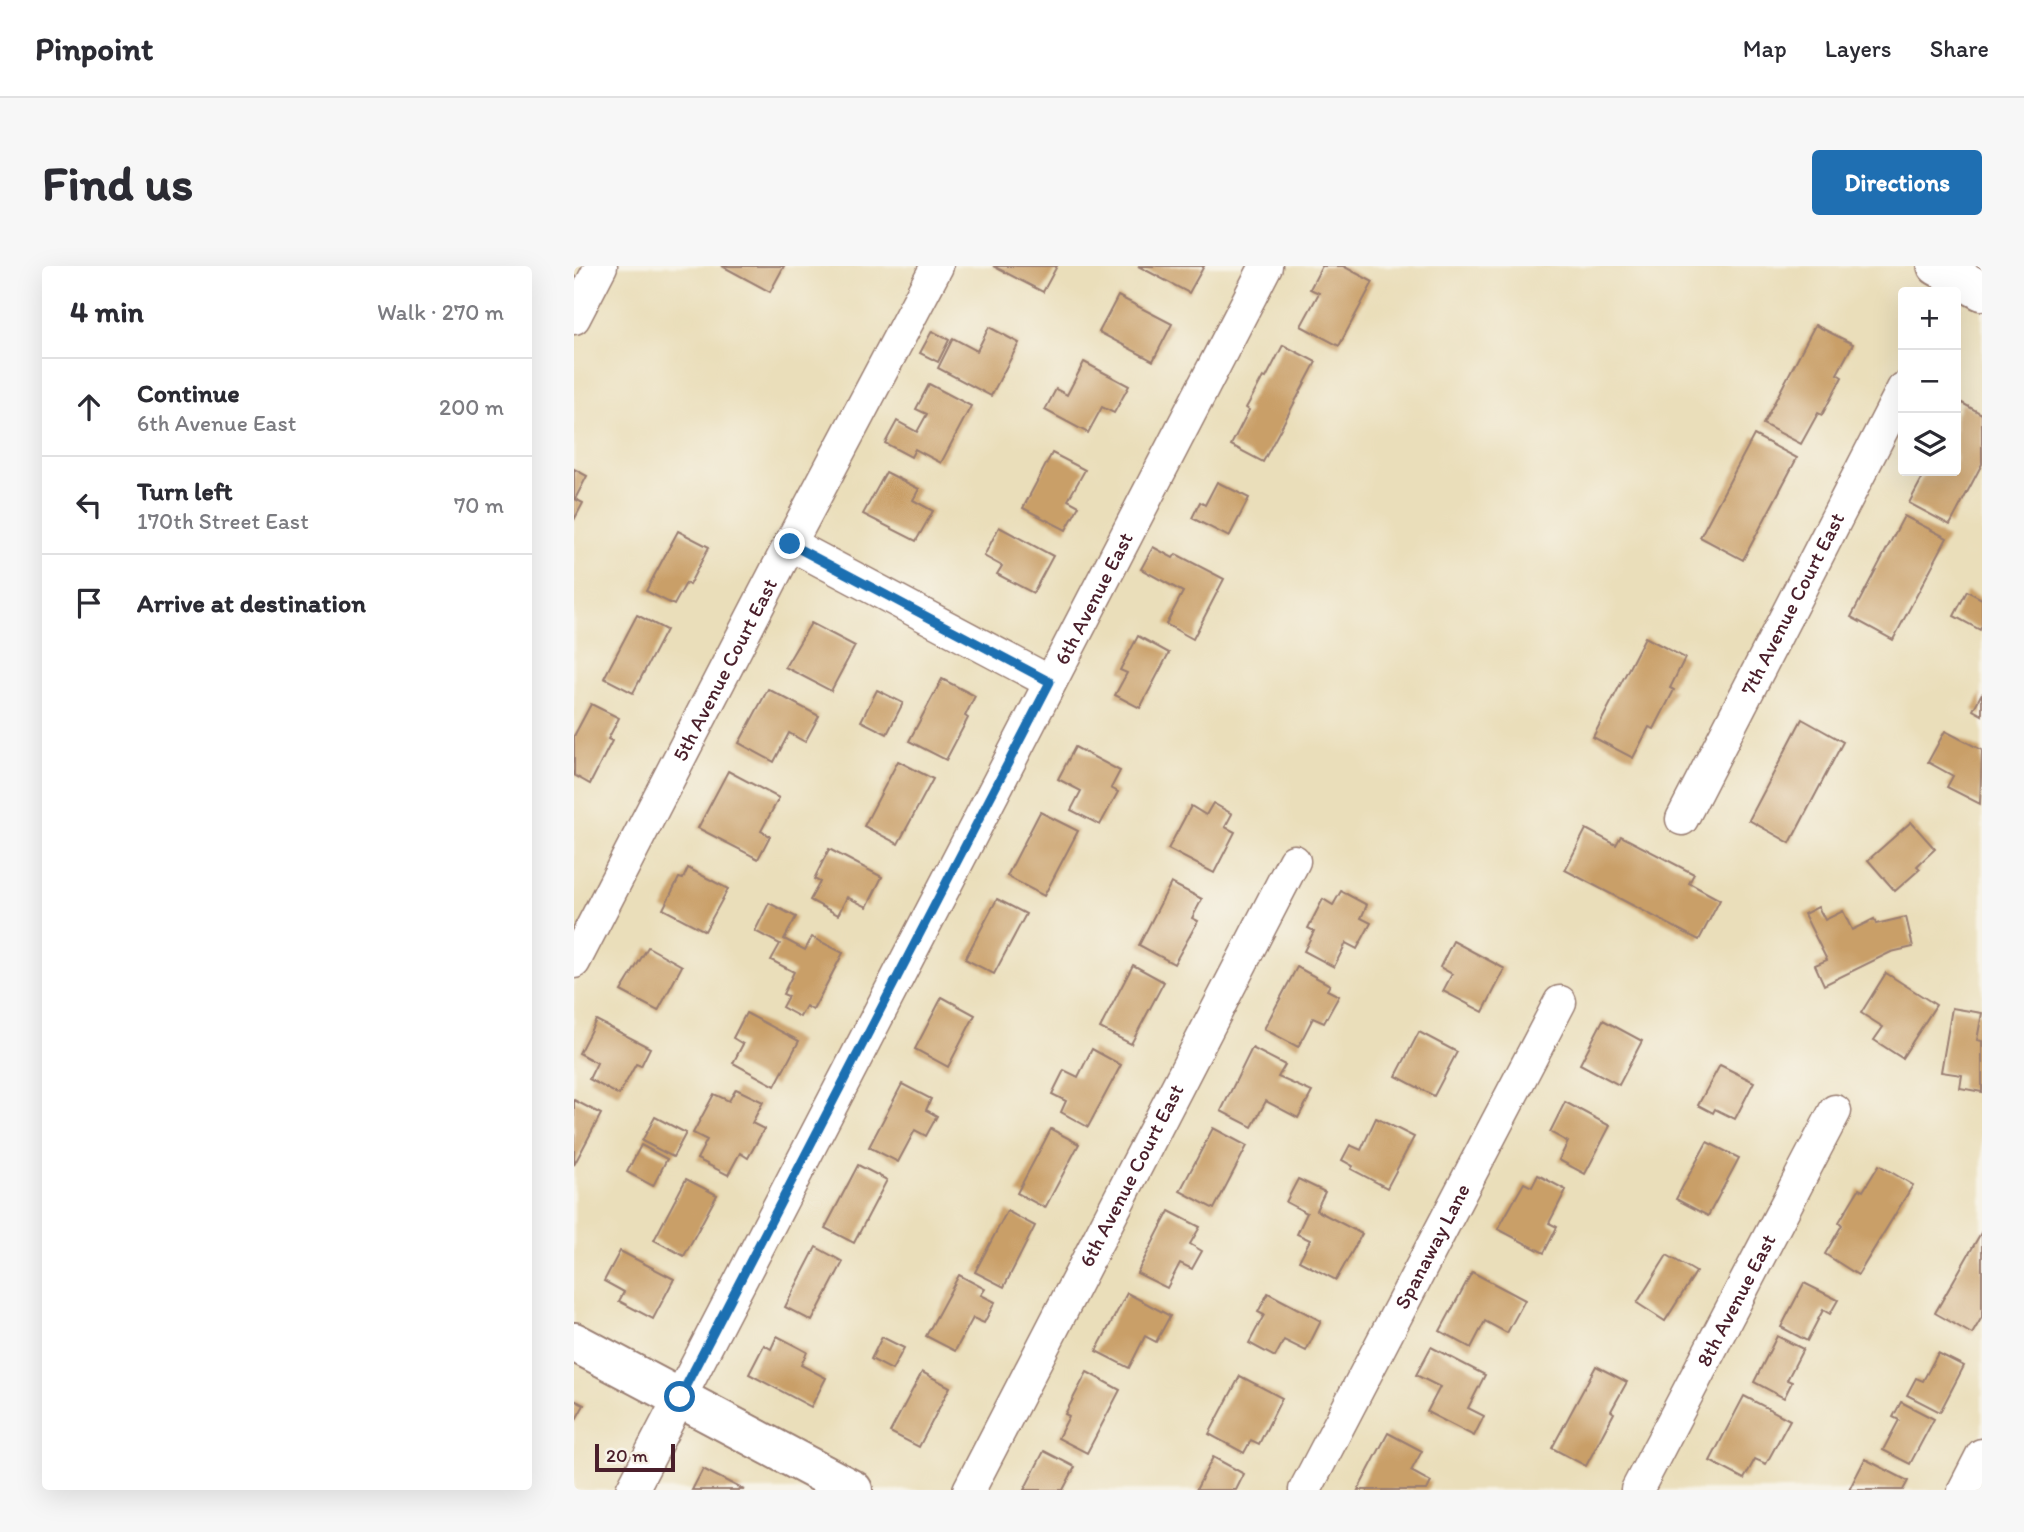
<!DOCTYPE html>
<html lang="en">
<head>
<meta charset="utf-8">
<style>
  body { margin:0; font-family:Itim,sans-serif; background:#f7f7f7; color:#2b2b33 }
  .controls { position:absolute; right:21px; top:21px; display:grid; overflow:hidden; border-radius:7px; box-shadow:0 7px 28px #0002 }
  .controls button { width:63px; height:63px; display:grid; place-items:center; padding:0; border:0; border-bottom:2px solid #e1e1e2; background:#fff; color:#2b2b33; font:35px sans-serif }
  .scale { position:absolute; left:21px; bottom:18px; width:80px; box-sizing:border-box; padding-left:7px; border:4px solid #4a1f2b; border-top:0; font-size:19px; line-height:24px; white-space:nowrap; color:#4a1f2b; -webkit-text-stroke:5px #f7f3e8; paint-order:stroke }
  .stop { position:absolute; width:21px; height:21px; margin:-16px; border:5px solid #1f6fb2; border-radius:50%; background:#fff }
  .stop.end { background:#1f6fb2; border-color:#fff; box-shadow:0 2px 7px #0008 }
  .list { margin:0; padding:0; list-style:none }
  h2 { display:flex; justify-content:space-between; align-items:center; height:91px; margin:0; padding:0 28px; font-size:30px }
  h2 small { font-size:23px; font-weight:400; color:#7c7c81 }
  .list li { display:grid; grid-template-columns:46px 1fr auto; gap:21px; align-items:center; box-sizing:border-box; height:98px; padding:0 28px; border-top:2px solid #e1e1e2 }
  .list b { display:block; font-size:26px; white-space:nowrap }
  .list p { margin:0; font-size:23px; white-space:nowrap; color:#7c7c81 }
  .list em { font-size:23px; font-style:normal; color:#7c7c81 }
  .icon { flex:none; width:38px; height:38px; fill:none; stroke:currentColor; stroke-width:2; stroke-linecap:round; stroke-linejoin:round }
  .map { position:relative; flex:none; width:1408px; height:1224px; overflow:hidden; border-radius:7px }
  header { display:flex; align-items:center; gap:42px; box-sizing:border-box; height:98px; padding:0 35px; background:#fff; border-bottom:2px solid #e1e1e2 }
  header strong { font-size:33px }
  nav { display:flex; gap:38px; margin-inline-start:auto; font-size:24px }
  .intro { display:flex; align-items:center; justify-content:space-between; box-sizing:border-box; height:168px; padding:0 42px }
  h1 { margin:0; font-size:49px }
  .button { padding:18px 32px; border-radius:7px; background:#1f6fb2; color:#fff; font-size:24px; font-weight:700 }
  main { display:flex; gap:42px; padding:0 42px }
  aside { flex:1; background:#fff; border-radius:7px; box-shadow:0 7px 28px #0002 }
  .map>svg:first-child { display:block }
  .building { fill:#c99f67 }
  .lines { fill:none; stroke-linecap:round; stroke-linejoin:round }
  .minor-casing { stroke:#9a7e72; stroke-width:35 }
  .tertiary-casing { stroke:#9a7e72; stroke-width:42 }
  .minor { stroke:#fff; stroke-width:32 }
  .tertiary { stroke:#fff; stroke-width:38 }
  .route { stroke:#1f6fb2; stroke-width:9 }
  .labels { text-anchor:middle; stroke-width:7; stroke-linejoin:round; paint-order:stroke }
  .street-label { font-size:21px; fill:#4a1f2b; stroke:#f7f3e8 }
</style>
</head>
<body>
<header>
<strong>Pinpoint</strong>
<nav><a>Map</a><a>Layers</a><a>Share</a></nav>
</header>
<div class="intro"><h1>Find us</h1><a class="button">Directions</a></div>
<main>
<aside>
<h2>4 min<small>Walk · 270 m</small></h2>
<ul class="list">
<li><svg class="icon" aria-label="ahead" viewBox="0 0 24 24"><path d="M12 20V5M6 11l6-6 6 6"/></svg><div><b>Continue</b><p>6th Avenue East</p></div><em>200 m</em></li>
<li><svg class="icon" aria-label="left" viewBox="0 0 24 24"><path d="M17 20v-9H6M10 6l-5 5 5 5"/></svg><div><b>Turn left</b><p>170th Street East</p></div><em>70 m</em></li>
<li><svg class="icon" aria-label="arrive" viewBox="0 0 24 24"><path d="M6 21V4h12l-3 4 3 4H6"/></svg><div><b>Arrive at destination</b></div></li>
</ul>
</aside>
<div class="map">
<svg width="1408" height="1224" viewBox="0 0 1408 1224">
  <rect width="100%" height="100%" fill="#f7f3e8"/>
  <filter id="ink" filterUnits="userSpaceOnUse"><feTurbulence type="fractalNoise" baseFrequency=".0143" numOctaves="2"/><feDisplacementMap in="SourceGraphic" scale="14" xChannelSelector="R" yChannelSelector="G"/><feConvolveMatrix kernelMatrix="1 2 1 2 8 2 1 2 1" color-interpolation-filters="sRGB"/></filter>
  <filter id="wash" filterUnits="userSpaceOnUse"><feTurbulence type="fractalNoise" baseFrequency=".00686" numOctaves="4" result="noise"/><feDisplacementMap in="SourceGraphic" scale="28" xChannelSelector="R" yChannelSelector="G"/><feGaussianBlur stdDeviation="1.57" result="paint"/><feColorMatrix in="noise" values="0 0 0 0 0 0 0 0 0 0 0 0 0 0 0 0 0 1.4 0 .05"/><feComposite in="paint" operator="in"/></filter>
  <g filter="url(#wash)">
    <rect width="100%" height="100%" fill="#eadeba"/>
    <g id="blocks">
      <g class="building">
        <path d="M 148,0 L 210,0 L 196,26 Z"/>
        <path d="M 419,0 L 483,0 L 469,26 Z"/>
        <path d="M 564,0 L 630,0 L 615,27 Z"/>
        <path d="M 748,0 L 769,0 L 799,16 L 765,80 L 727,60 L 745,27 L 736,23 Z"/>
        <path d="M 544,30 L 598,58 L 579,95 L 525,66 Z"/>
        <path d="M 1241,59 L 1279,78 L 1263,108 L 1268,111 L 1248,149 L 1244,147 L 1227,178 L 1189,158 Z"/>
        <path d="M 415,61 L 445,77 L 417,130 L 364,102 L 379,72 L 403,85 Z"/>
        <path d="M 358,65 L 375,74 L 364,96 L 346,87 Z"/>
        <path d="M 709,79 L 742,96 L 689,196 L 657,179 L 675,144 L 672,142 L 689,111 L 692,112 Z"/>
        <path d="M 510,96 L 555,120 L 540,147 L 528,141 L 514,167 L 471,144 L 482,123 L 493,129 Z"/>
        <path d="M 355,118 L 397,140 L 367,197 L 341,183 L 337,191 L 311,177 L 323,155 L 343,166 L 353,148 L 342,143 Z"/>
        <path d="M 1388,137 L 1408,148 L 1408,198 L 1376,259 L 1335,237 L 1352,205 L 1382,205 L 1382,149 Z"/>
        <path d="M 1180,169 L 1223,192 L 1169,294 L 1126,271 Z"/>
        <path d="M 478,187 L 511,204 L 494,234 L 505,240 L 492,264 L 449,242 Z"/>
        <path d="M 0,203 L 13,210 L 1,233 L 9,237 L 0,254 Z"/>
        <path d="M 312,206 L 345,223 L 339,234 L 359,245 L 342,275 L 289,248 Z"/>
        <path d="M 643,216 L 675,232 L 655,271 L 618,252 L 626,236 L 631,239 Z"/>
        <path d="M 1330,250 L 1373,272 L 1319,374 L 1277,351 Z"/>
        <path d="M 425,261 L 479,290 L 459,327 L 423,308 L 428,300 L 410,290 Z"/>
        <path d="M 104,265 L 135,281 L 115,319 L 112,317 L 100,339 L 72,325 Z"/>
        <path d="M 579,281 L 599,292 L 602,288 L 650,313 L 619,373 L 592,358 L 609,326 L 567,303 Z"/>
        <path d="M 1393,325 L 1408,333 L 1408,360 L 1406,364 L 1380,350 Z"/>
        <path d="M 63,349 L 92,364 L 59,427 L 30,412 Z"/>
        <path d="M 237,357 L 281,380 L 257,425 L 211,401 Z"/>
        <path d="M 564,370 L 595,387 L 566,442 L 541,429 L 553,407 L 546,404 Z"/>
        <path d="M 1071,371 L 1111,392 L 1096,422 L 1100,424 L 1080,463 L 1075,461 L 1059,492 L 1019,471 Z"/>
        <path d="M 368,413 L 401,430 L 391,450 L 394,452 L 372,494 L 335,475 Z"/>
        <path d="M 194,423 L 245,450 L 231,476 L 215,467 L 200,496 L 165,477 Z"/>
        <path d="M 303,424 L 329,437 L 313,468 L 287,455 Z"/>
        <path d="M 1408,427 L 1408,449 L 1399,444 Z"/>
        <path d="M 17,438 L 45,452 L 34,473 L 38,475 L 16,518 L 0,509 L 0,470 Z"/>
        <path d="M 1228,453 L 1269,476 L 1216,577 L 1175,554 Z"/>
        <path d="M 1371,465 L 1408,484 L 1406,538 L 1373,521 L 1379,510 L 1354,496 Z"/>
        <path d="M 501,481 L 546,505 L 537,522 L 544,526 L 526,559 L 497,544 L 507,525 L 484,513 Z"/>
        <path d="M 324,495 L 359,513 L 324,578 L 290,560 Z"/>
        <path d="M 154,505 L 205,532 L 187,565 L 196,570 L 184,593 L 124,562 Z"/>
        <path d="M 639,537 L 658,548 L 651,561 L 661,566 L 640,607 L 594,583 L 617,540 L 632,549 Z"/>
        <path d="M 466,546 L 504,565 L 470,630 L 433,610 Z"/>
        <path d="M 1337,556 L 1361,583 L 1343,600 L 1346,603 L 1321,625 L 1294,594 Z"/>
        <path d="M 1012,563 L 1042,579 L 1047,570 L 1120,608 L 1115,617 L 1146,634 L 1125,674 L 991,604 Z"/>
        <path d="M 255,583 L 308,611 L 293,641 L 273,631 L 264,649 L 236,634 L 246,616 L 240,613 Z"/>
        <path d="M 114,602 L 154,623 L 131,665 L 89,643 L 105,612 L 109,613 Z"/>
        <path d="M 597,617 L 628,633 L 618,652 L 624,655 L 600,698 L 565,679 Z"/>
        <path d="M 767,625 L 793,639 L 787,652 L 797,657 L 783,683 L 772,677 L 760,701 L 730,685 L 740,665 L 734,662 L 749,633 L 759,639 Z"/>
        <path d="M 423,633 L 452,648 L 420,708 L 391,693 Z"/>
        <path d="M 195,637 L 222,651 L 210,673 L 231,684 L 238,671 L 269,687 L 239,744 L 232,740 L 226,751 L 208,741 L 214,730 L 209,728 L 220,706 L 197,694 L 206,678 L 181,665 Z"/>
        <path d="M 1244,641 L 1251,654 L 1269,645 L 1278,664 L 1300,653 L 1302,658 L 1332,651 L 1339,681 L 1317,686 L 1250,719 L 1241,699 L 1253,694 L 1230,648 Z"/>
        <path d="M 879,675 L 931,703 L 909,746 L 869,725 L 878,708 L 866,701 Z"/>
        <path d="M 74,681 L 108,700 L 84,745 L 47,725 Z"/>
        <path d="M 559,699 L 590,716 L 557,778 L 526,762 Z"/>
        <path d="M 723,701 L 756,719 L 753,724 L 765,730 L 750,757 L 739,752 L 724,781 L 690,763 Z"/>
        <path d="M 1312,707 L 1362,739 L 1328,792 L 1300,774 L 1309,761 L 1287,747 Z"/>
        <path d="M 368,731 L 401,749 L 374,801 L 341,783 Z"/>
        <path d="M 1378,742 L 1408,747 L 1403,774 L 1408,775 L 1408,826 L 1386,822 L 1388,809 L 1367,806 Z"/>
        <path d="M 172,747 L 225,775 L 201,820 L 159,797 L 169,778 L 159,772 Z"/>
        <path d="M 22,754 L 76,782 L 67,800 L 62,798 L 45,829 L 15,813 L 23,797 L 5,787 Z"/>
        <path d="M 1029,754 L 1068,775 L 1045,819 L 1006,798 Z"/>
        <path d="M 845,766 L 883,786 L 860,830 L 822,810 Z"/>
        <path d="M 678,782 L 711,799 L 704,811 L 738,826 L 724,852 L 692,835 L 678,861 L 647,845 Z"/>
        <path d="M 518,783 L 547,799 L 514,861 L 487,846 L 492,835 L 478,828 L 490,804 L 504,811 Z"/>
        <path d="M 1146,799 L 1180,816 L 1161,853 L 1141,843 L 1139,847 L 1124,839 Z"/>
        <path d="M 328,818 L 357,833 L 352,844 L 363,850 L 352,870 L 341,864 L 324,896 L 295,881 Z"/>
        <path d="M 162,823 L 189,836 L 178,857 L 190,863 L 174,892 L 166,887 L 154,909 L 123,893 L 133,874 L 119,867 L 140,828 L 155,835 Z"/>
        <path d="M 0,834 L 27,848 L 0,899 Z"/>
        <path d="M 991,836 L 1036,860 L 1011,908 L 985,894 L 994,876 L 976,866 Z"/>
        <path d="M 81,851 L 112,867 L 99,891 L 68,875 Z"/>
        <path d="M 802,852 L 840,871 L 813,922 L 777,903 L 779,900 L 768,894 L 776,879 L 787,884 Z"/>
        <path d="M 639,862 L 673,880 L 640,943 L 606,925 Z"/>
        <path d="M 477,863 L 505,878 L 471,942 L 443,927 Z"/>
        <path d="M 1133,876 L 1165,892 L 1134,950 L 1102,933 Z"/>
        <path d="M 67,879 L 93,893 L 79,920 L 53,906 Z"/>
        <path d="M 284,899 L 313,914 L 280,977 L 251,962 Z"/>
        <path d="M 1305,899 L 1339,919 L 1284,1009 L 1251,988 L 1268,959 L 1265,956 L 1285,923 L 1289,925 Z"/>
        <path d="M 964,909 L 992,924 L 975,957 L 983,961 L 970,987 L 924,963 L 950,917 L 958,921 Z"/>
        <path d="M 112,913 L 143,929 L 110,990 L 80,974 Z"/>
        <path d="M 724,913 L 751,926 L 742,944 L 788,968 L 762,1014 L 725,995 L 736,974 L 723,968 L 733,947 L 712,936 Z"/>
        <path d="M 433,945 L 461,960 L 430,1021 L 401,1006 Z"/>
        <path d="M 595,945 L 626,961 L 616,978 L 628,985 L 618,1003 L 606,997 L 593,1022 L 563,1007 Z"/>
        <path d="M 1408,965 L 1408,1051 L 1398,1068 L 1361,1047 Z"/>
        <path d="M 242,981 L 269,996 L 238,1055 L 211,1041 Z"/>
        <path d="M 46,985 L 100,1013 L 79,1053 L 45,1035 L 50,1026 L 30,1015 Z"/>
        <path d="M 1093,989 L 1122,1006 L 1091,1055 L 1063,1037 Z"/>
        <path d="M 898,1006 L 951,1034 L 933,1067 L 911,1055 L 897,1082 L 866,1065 Z"/>
        <path d="M 385,1009 L 411,1023 L 407,1029 L 421,1036 L 410,1057 L 399,1052 L 381,1085 L 352,1070 Z"/>
        <path d="M 1230,1017 L 1264,1034 L 1256,1048 L 1249,1044 L 1233,1075 L 1207,1061 Z"/>
        <path d="M 553,1027 L 596,1050 L 582,1076 L 571,1070 L 555,1102 L 522,1085 Z"/>
        <path d="M 694,1027 L 747,1055 L 732,1085 L 710,1074 L 701,1091 L 675,1077 L 690,1049 L 684,1046 Z"/>
        <path d="M 203,1070 L 233,1086 L 227,1099 L 252,1112 L 237,1141 L 175,1108 L 190,1079 L 197,1083 Z"/>
        <path d="M 1203,1070 L 1229,1083 L 1213,1114 L 1218,1116 L 1210,1132 L 1180,1116 Z"/>
        <path d="M 308,1071 L 330,1082 L 318,1104 L 297,1093 Z"/>
        <path d="M 857,1081 L 911,1109 L 894,1142 L 910,1150 L 900,1170 L 853,1146 L 866,1121 L 842,1109 Z"/>
        <path d="M 1364,1087 L 1390,1100 L 1366,1146 L 1333,1129 L 1342,1112 L 1349,1115 Z"/>
        <path d="M 1022,1100 L 1053,1116 L 1037,1145 L 1040,1147 L 1012,1200 L 978,1182 Z"/>
        <path d="M 348,1106 L 376,1121 L 345,1181 L 316,1166 Z"/>
        <path d="M 513,1106 L 546,1124 L 513,1187 L 484,1172 L 495,1150 L 491,1148 Z"/>
        <path d="M 666,1110 L 708,1132 L 685,1178 L 677,1174 L 670,1187 L 635,1168 Z"/>
        <path d="M 1170,1130 L 1216,1154 L 1192,1198 L 1181,1193 L 1170,1213 L 1136,1195 Z"/>
        <path d="M 0,1134 L 10,1139 L 0,1157 Z"/>
        <path d="M 1327,1136 L 1360,1153 L 1336,1198 L 1309,1184 L 1325,1154 L 1319,1151 Z"/>
        <path d="M 814,1167 L 848,1185 L 837,1205 L 857,1216 L 853,1224 L 784,1224 Z"/>
        <path d="M 470,1185 L 501,1201 L 489,1224 L 450,1224 Z"/>
        <path d="M 639,1191 L 670,1208 L 662,1224 L 622,1224 Z"/>
        <path d="M 1291,1193 L 1334,1215 L 1329,1224 L 1275,1224 Z"/>
        <path d="M 129,1203 L 170,1224 L 118,1224 Z"/>
      </g>
    </g>
  </g>
  <g filter="url(#ink)">
    <use href="#blocks" fill-opacity="0" stroke="#9a7e72" stroke-width="2"/>
    <g class="lines">
      <g class="minor-casing">
        <g id="minor">
          <path d="M 0,52 L 27,0"/>
          <path d="M 216,278 L 476,416"/>
          <path id="s1" d="M 1108,553 L 1329,123"/>
          <path id="s2" d="M 0,696 L 216,278 L 363,0"/>
          <path id="s3" d="M 58,1224 L 692,0"/>
          <path id="s4" d="M 395,1224 L 720,595"/>
          <path id="s5" d="M 731,1224 L 986,736"/>
          <path id="s6" d="M 1063,1224 L 1261,845"/>
          <path d="M 1390,1224 L 1408,1189"/>
        </g>
      </g>
      <g class="tertiary-casing">
        <g id="tertiary">
          <path d="M 1363,0 L 1408,25"/>
          <path d="M 0,1076 L 279,1224"/>
        </g>
      </g>
      <use href="#minor" class="minor"/>
      <use href="#tertiary" class="tertiary"/>
    </g>
  </g>
  <g class="lines" filter="url(#ink)">
    <path class="route" d="M 106,1131 L 476,416 L 216,278"/>
  </g>
  <g class="labels">
    <g class="street-label">
      <text dy="7" stroke="none"><textPath href="#s3" startOffset="1004">6th Avenue East</textPath></text>
      <text dy="7" stroke="none"><textPath href="#s1" startOffset="242">7th Avenue Court East</textPath></text>
      <text dy="7" stroke="none"><textPath href="#s2" startOffset="329">5th Avenue Court East</textPath></text>
      <text dy="7" stroke="none"><textPath href="#s4" startOffset="354">6th Avenue Court East</textPath></text>
      <text dy="7" stroke="none"><textPath href="#s5" startOffset="275">Spanaway Lane</textPath></text>
      <text dy="7" stroke="none"><textPath href="#s6" startOffset="214">8th Avenue East</textPath></text>
    </g>
  </g>
</svg>
<div class="controls">
<button>+</button>
<button>−</button>
<button><svg class="icon" aria-label="layers" viewBox="0 0 24 24"><path d="M12 4l9 5-9 5-9-5zM3 14l9 5 9-5"/></svg></button>
</div>
<div class="scale">20 m</div>
<div class="stop" style="left:106px;top:1131px"></div>
<div class="stop end" style="left:216px;top:278px"></div>
</div>
</main>
</body>
</html>
